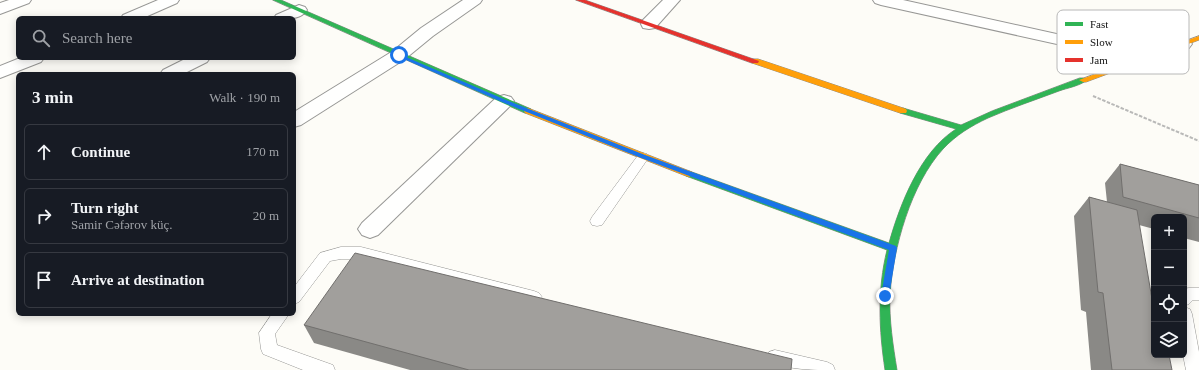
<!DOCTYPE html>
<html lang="en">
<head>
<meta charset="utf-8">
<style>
  body { margin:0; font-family:"Times New Roman",serif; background:#20242c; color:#f1f3f6 }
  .controls { position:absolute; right:12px; bottom:12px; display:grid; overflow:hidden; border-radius:6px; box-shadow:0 2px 10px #0003 }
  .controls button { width:36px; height:36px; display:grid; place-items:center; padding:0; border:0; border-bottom:1px solid #363941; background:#171b24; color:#f1f3f6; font:20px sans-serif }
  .stop { position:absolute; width:12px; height:12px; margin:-9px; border:3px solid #1a73e8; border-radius:50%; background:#fff }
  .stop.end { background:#1a73e8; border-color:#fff; box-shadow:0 1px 4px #0008 }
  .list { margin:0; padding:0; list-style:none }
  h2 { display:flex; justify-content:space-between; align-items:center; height:52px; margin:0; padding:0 16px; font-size:17px }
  h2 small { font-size:13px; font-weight:400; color:#9ea1a6 }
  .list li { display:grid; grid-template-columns:26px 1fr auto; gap:12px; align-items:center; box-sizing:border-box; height:56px; margin:0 8px 8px; padding:0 8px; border:1px solid #363941; border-radius:6px }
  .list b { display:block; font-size:15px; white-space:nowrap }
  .list p { margin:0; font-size:13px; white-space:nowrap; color:#9ea1a6 }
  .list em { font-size:13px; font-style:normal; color:#9ea1a6 }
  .icon { flex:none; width:22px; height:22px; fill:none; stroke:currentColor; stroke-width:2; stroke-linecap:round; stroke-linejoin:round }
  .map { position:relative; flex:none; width:1199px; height:370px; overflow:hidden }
  .search { position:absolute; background:#171b24; box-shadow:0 2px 10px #0003; left:16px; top:16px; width:280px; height:44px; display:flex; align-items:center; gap:10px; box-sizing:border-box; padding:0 14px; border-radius:6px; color:#9ea1a6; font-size:15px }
  .panel { position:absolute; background:#171b24; box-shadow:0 2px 10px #0003; left:16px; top:72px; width:280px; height:244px; border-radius:6px }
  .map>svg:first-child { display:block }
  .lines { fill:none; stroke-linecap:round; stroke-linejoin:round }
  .lane-casing { stroke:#979795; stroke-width:1 }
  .street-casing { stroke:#979795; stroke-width:2 }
  .fast-casing { stroke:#8e8d8b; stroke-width:1 }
  .slow-casing { stroke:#8e8d8b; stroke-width:1 }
  .jam-casing { stroke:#8e8d8b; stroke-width:1 }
  .path { stroke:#b9b9b8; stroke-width:2; stroke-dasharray:3.5 1.5; stroke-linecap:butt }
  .lane { fill:#fffffe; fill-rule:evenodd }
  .street { fill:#fffffe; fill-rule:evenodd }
  .fast { fill:#30b455; fill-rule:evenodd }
  .slow { fill:#ff9f0a; fill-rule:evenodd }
  .jam { fill:#e5322d; fill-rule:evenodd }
  .wall { fill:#8a8986 }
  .building { fill:#a19f9c; stroke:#716f6d }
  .route { fill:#1a73e8 }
  .key { fill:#fff; stroke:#b8b8b8; stroke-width:1 }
  .key-label { font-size:11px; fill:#111 }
</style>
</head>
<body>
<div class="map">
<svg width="1199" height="370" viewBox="0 0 1199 370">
  <rect width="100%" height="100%" fill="#fdfcf7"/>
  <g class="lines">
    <g class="lane-casing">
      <g id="lane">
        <path d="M 643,153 L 647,154 L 649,157 L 602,225 L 597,226 L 592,225 L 590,221 L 592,217 L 639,154 Z"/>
        <path d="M 341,247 L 361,247 L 534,291 L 539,293 L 542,297 L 539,301 L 534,303 L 361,259 L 341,259 L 330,261 L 299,302 L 294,304 L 294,287 L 320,253 Z"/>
        <path d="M 1189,288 L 1199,288 L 1199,300 L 1193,300 L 1189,304 L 1184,306 L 1184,289 Z"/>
        <path d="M 1184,307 L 1190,309 L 1192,314 L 1199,352 L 1199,370 L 1186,370 L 1183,355 Z"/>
        <path d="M 272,314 L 289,314 L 275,334 L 277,345 L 333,365 L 335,370 L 303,370 L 263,354 L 261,349 L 259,333 Z"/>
        <path d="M 775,350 L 827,362 L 833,365 L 835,370 C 812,370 792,370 769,362 L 767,357 L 769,352 Z"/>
      </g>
    </g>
    <g class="street-casing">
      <g id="street">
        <path d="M 9,0 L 31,0 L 29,3 L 0,14 L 0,3 Z"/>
        <path d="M 158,0 L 179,0 L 177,3 L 143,18 L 121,18 L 123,15 Z"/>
        <path d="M 463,0 L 482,0 L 480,3 L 433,36 L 405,59 L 301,125 L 294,127 L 294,112 L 393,51 L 421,28 Z"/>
        <path d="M 663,0 L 680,0 L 655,28 L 649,29 L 643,28 L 641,24 L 643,20 Z"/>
        <path d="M 873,0 L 903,0 L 1079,39 L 1098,44 L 1130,60 L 1133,64 L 1130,68 C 1115,72 1091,53 1075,48 L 881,5 L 875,3 Z"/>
        <path d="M 299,5 L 305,7 L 307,10 C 300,21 286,18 274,18 L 276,15 Z"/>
        <path d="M 1130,15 L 1189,40 L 1192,44 L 1189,48 L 1183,49 L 1177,48 L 1124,23 L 1122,20 L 1124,17 Z"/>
        <path d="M 20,58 L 44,58 L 41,62 L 0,78 L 0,66 Z"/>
        <path d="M 187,58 L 210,58 L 207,62 L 183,74 L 160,74 L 163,70 Z"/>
        <path d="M 504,95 L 511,97 L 514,101 L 511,105 L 378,235 L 370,238 L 362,235 L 358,229 L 362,223 L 497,97 Z"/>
      </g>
    </g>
    <g class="fast-casing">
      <g id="fast">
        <path d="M 273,0 L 281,0 L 531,109 L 532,111 L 531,113 L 525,113 Z"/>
        <path d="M 1080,78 L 1083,78 L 1087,80 C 1080,86 1067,88 1059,91 C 1035,100 1011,108 988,118 C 971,126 956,135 943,149 C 911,184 893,248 890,295 C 889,320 893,345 897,370 L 885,370 C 879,330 877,290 887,250 L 686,176 L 685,174 L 689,171 L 692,172 L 889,243 C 900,204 920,152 956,129 L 900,113 L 899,111 L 900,109 L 903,108 L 961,125 L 992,111 Z"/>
      </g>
    </g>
    <g class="slow-casing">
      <g id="slow">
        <path d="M 1199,36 L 1199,40 L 1086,82 L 1083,82 L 1079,80 Z"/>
        <path d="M 752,59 L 758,59 L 906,109 L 907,111 L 906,113 L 900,113 L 752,63 Z"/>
        <path d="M 528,108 L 692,172 L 693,174 L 689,177 L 686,176 L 525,113 L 524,111 Z"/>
      </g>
    </g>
    <g class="jam-casing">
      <path id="jam" d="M 576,0 L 585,0 L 759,61 L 758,63 L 752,63 Z"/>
    </g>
    <path class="path" d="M 1093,96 L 1199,141"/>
    <use href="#lane" class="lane"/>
    <use href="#street" class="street"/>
    <use href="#fast" class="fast"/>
    <use href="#slow" class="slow"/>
    <use href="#jam" class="jam"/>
  </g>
  <g class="wall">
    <path d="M 1120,164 L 1199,185 L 1199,242 L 1184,238 L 1184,217 L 1154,217 L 1154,229 L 1139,225 L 1154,355 L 1172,370 L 1091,370 L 1086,312 L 1081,310 L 1074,216 L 1089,197 L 1107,202 L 1105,183 Z"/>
    <path d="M 304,325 L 791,370 L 410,370 L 314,343 Z"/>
  </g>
  <g class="building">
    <path d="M 1120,164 L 1199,185 L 1199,218 L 1123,197 Z"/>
    <path d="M 1089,197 L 1137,210 L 1154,311 L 1154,355 L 1169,355 L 1172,370 L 1112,370 L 1103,293 L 1098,292 Z"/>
    <path d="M 355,253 L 792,359 L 791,370 L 469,370 L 304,325 Z"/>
  </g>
  <path class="route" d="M 399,54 L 506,100 L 645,155 L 896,246 L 897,248 L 889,296 L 885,299 L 881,296 L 889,250 L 641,158 L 502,102 L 397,56 L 397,55 Z"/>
  <rect x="1057" y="10" width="132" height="64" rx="6" class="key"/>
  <rect x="1065" y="22" width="18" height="4" fill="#30b455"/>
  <rect x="1065" y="40" width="18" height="4" fill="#ff9f0a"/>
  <rect x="1065" y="58" width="18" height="4" fill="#e5322d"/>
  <g class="key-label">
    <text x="1090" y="28">Fast</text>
    <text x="1090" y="46">Slow</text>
    <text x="1090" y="64">Jam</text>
  </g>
</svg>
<div class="controls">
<button>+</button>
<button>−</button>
<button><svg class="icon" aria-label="locate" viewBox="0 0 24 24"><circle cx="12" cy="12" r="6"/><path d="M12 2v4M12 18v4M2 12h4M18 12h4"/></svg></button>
<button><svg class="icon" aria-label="layers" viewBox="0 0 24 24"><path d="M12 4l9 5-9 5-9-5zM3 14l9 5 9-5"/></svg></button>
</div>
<div class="stop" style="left:399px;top:55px"></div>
<div class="stop end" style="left:885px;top:296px"></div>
<div class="search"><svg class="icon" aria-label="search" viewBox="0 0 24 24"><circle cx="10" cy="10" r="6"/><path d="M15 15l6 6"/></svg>Search here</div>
<section class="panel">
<h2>3 min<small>Walk · 190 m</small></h2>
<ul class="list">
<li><svg class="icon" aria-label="ahead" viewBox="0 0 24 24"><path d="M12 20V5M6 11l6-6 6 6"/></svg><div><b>Continue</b></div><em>170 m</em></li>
<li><svg class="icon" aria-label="right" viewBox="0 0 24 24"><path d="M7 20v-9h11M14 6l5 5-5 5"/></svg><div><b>Turn right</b><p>Samir Cəfərov küç.</p></div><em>20 m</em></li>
<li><svg class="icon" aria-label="arrive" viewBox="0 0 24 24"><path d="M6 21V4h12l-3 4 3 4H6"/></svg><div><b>Arrive at destination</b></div></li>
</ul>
</section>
</div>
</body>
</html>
